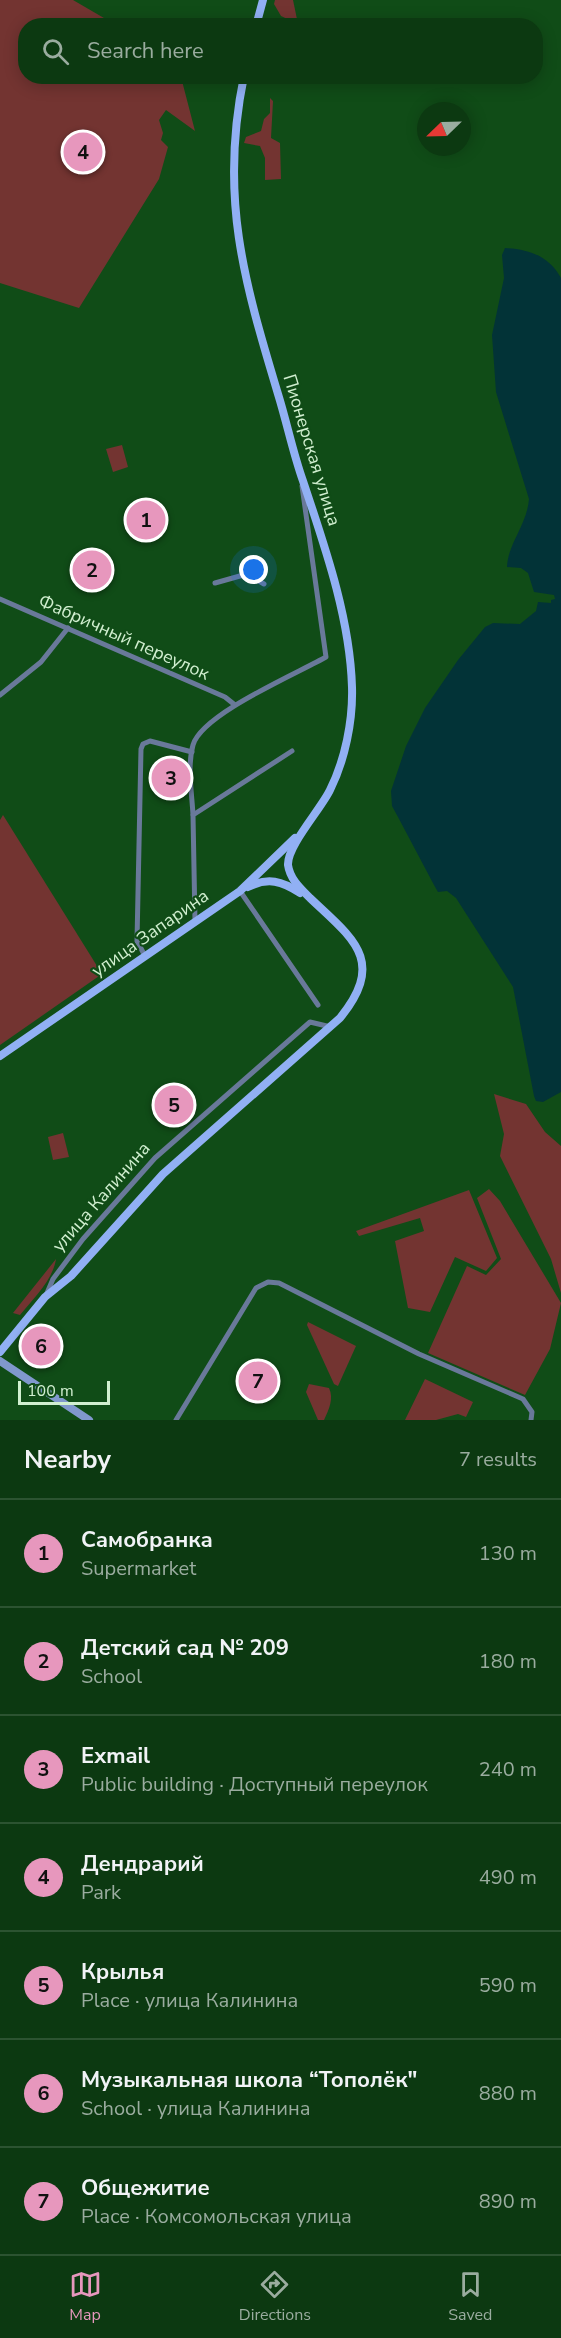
<!DOCTYPE html>
<html lang="en">
<head>
<meta charset="utf-8">
<style>
  body { margin:0; font-family:"Nunito Sans",sans-serif; background:#15401a; color:#f1f3f6 }
  .compass { position:absolute; left:417px; top:102px; width:54px; height:54px; border-radius:50%; background:#0c3911; box-shadow:0 3px 15px #0003; rotate:247deg }
  .scale { position:absolute; left:18px; bottom:15px; width:92px; box-sizing:border-box; padding-left:6px; border:3px solid #d1efd0; border-top:0; font-size:16px; line-height:21px; white-space:nowrap; color:#d1efd0; -webkit-text-stroke:4px #104c17; paint-order:stroke }
  .you { position:absolute; left:254px; top:570px; width:21px; height:21px; margin:-15px; border:4px solid #fff; border-radius:50%; background:#1a73e8; box-shadow:0 0 0 9px #1a73e833 }
  .badge { display:grid; place-items:center; width:39px; height:39px; border-radius:50%; background:#e797bd; color:#111; font-size:20px; font-weight:700 }
  .pin { position:absolute; translate:-50% -50%; border:3px solid #fff; box-shadow:0 2px 6px #0006 }
  .list { margin:0; padding:0; list-style:none }
  h2 { display:flex; justify-content:space-between; align-items:center; height:78px; margin:0; padding:0 24px; font-size:26px }
  h2 small { font-size:20px; font-weight:400; color:#9aac9f }
  .list li { display:grid; grid-template-columns:39px 1fr auto; gap:18px; align-items:center; box-sizing:border-box; height:108px; padding:0 24px; border-top:2px solid #2c5331 }
  .list b { display:block; font-size:22px; white-space:nowrap }
  .list p { margin:0; font-size:20px; white-space:nowrap; color:#9aac9f }
  .list em { font-size:20px; font-style:normal; color:#9aac9f }
  .icon { flex:none; width:33px; height:33px; fill:none; stroke:currentColor; stroke-width:2; stroke-linecap:round; stroke-linejoin:round }
  .map { position:relative; flex:none; width:561px; height:1420px; overflow:hidden }
  .search { position:absolute; background:#0c3911; box-shadow:0 3px 15px #0003; left:18px; right:18px; top:18px; height:66px; display:flex; align-items:center; gap:15px; box-sizing:border-box; padding:0 21px; border-radius:24px; color:#9aac9f; font-size:22px }
  .sheet { height:834px; background:#0c3911 }
  nav { display:flex; justify-content:space-around; align-items:center; box-sizing:border-box; height:84px; border-top:2px solid #2c5331; background:#0c3911; font-size:16px; color:#9aac9f }
  nav a { display:grid; justify-items:center; gap:3px }
  nav .on { color:#e797bd }
  .map>svg:first-child { display:block }
  .green { fill:#733431 }
  .water { fill:#023337 }
  .lines { fill:none; stroke-linecap:round; stroke-linejoin:round }
  .street { stroke:#69799a; stroke-width:5 }
  .secondary { stroke:#8098cd; stroke-width:8 }
  .primary { stroke:#91b0f4; stroke-width:8 }
  .labels { text-anchor:middle; stroke-width:4.5; stroke-linejoin:round; paint-order:stroke }
  .street-label { font-size:18px; fill:#d1efd0; stroke:#104c17 }
</style>
</head>
<body>
<div class="map">
<svg width="561" height="1420" viewBox="0 0 561 1420">
  <rect width="100%" height="100%" fill="#104c17"/>
  <g class="green">
    <path d="M 0,0 L 73,0 L 116,25 L 26,26 L 26,76 L 181,77 L 195,131 L 166,110 L 159,120 L 163,133 L 161,140 L 168,147 L 159,179 L 79,308 L 0,283 Z"/>
    <path d="M 275,0 L 293,0 L 298,24 L 281,16 L 274,4 Z"/>
    <path d="M 270,98 L 273,101 L 271,138 L 280,143 L 281,179 L 265,180 L 265,158 L 260,146 L 244,143 L 246,137 L 261,131 L 264,119 L 270,113 Z"/>
    <path d="M 122,445 L 128,467 L 113,472 L 106,449 Z"/>
    <path d="M 3,815 L 102,974 L 0,1045 L 0,820 Z"/>
    <path d="M 494,1094 L 526,1104 L 545,1132 L 561,1146 L 561,1293 L 551,1259 L 500,1156 L 504,1134 Z"/>
    <path d="M 63,1133 L 69,1157 L 53,1160 L 48,1137 Z"/>
    <path d="M 489,1189 L 500,1201 L 561,1303 L 550,1349 L 525,1395 L 428,1353 L 467,1266 L 486,1275 L 501,1259 L 477,1198 Z"/>
    <path d="M 469,1190 L 497,1258 L 486,1271 L 455,1257 L 430,1312 L 408,1308 L 395,1241 L 424,1231 L 420,1218 L 359,1236 L 356,1231 Z"/>
    <path d="M 56,1259 C 53,1280 33,1299 20,1315 L 13,1313 Z"/>
    <path d="M 308,1322 L 356,1346 L 338,1386 L 334,1384 L 307,1325 Z"/>
    <path d="M 425,1379 L 473,1402 L 466,1417 L 458,1414 L 436,1420 L 405,1420 Z"/>
    <path d="M 309,1384 L 329,1388 C 334,1399 329,1409 324,1420 L 318,1420 L 306,1392 Z"/>
  </g>
  <path class="water" d="M 505,248 C 529,249 549,256 561,278 L 561,1092 L 543,1102 L 536,1101 L 534,1096 L 513,987 L 456,898 L 447,891 L 438,892 L 434,885 L 398,817 L 392,806 L 391,791 L 406,746 L 425,708 L 458,660 L 485,627 L 493,623 L 520,624 L 536,611 L 538,602 L 551,603 L 551,600 L 555,599 L 554,595 L 534,592 L 528,573 L 521,568 L 507,567 C 508,543 527,525 529,499 L 496,392 L 492,335 L 504,278 L 502,255 Z"/>
  <g class="lines">
    <g class="street">
      <path d="M 215,583 L 247,574 L 264,584"/>
      <path d="M 0,599 L 225,697 L 235,705"/>
      <path d="M 0,695 L 41,662 L 68,628"/>
      <path d="M 193,815 C 192,794 187,766 193,745 C 202,714 296,674 326,657 L 302,486"/>
      <path d="M 240,891 L 318,1005"/>
      <path d="M 195,922 L 193,815 L 292,751"/>
      <path d="M 145,956 L 137,941 L 141,749 L 143,744 L 150,741 L 192,752"/>
      <path d="M 47,1293 L 53,1279 L 83,1239 L 155,1158 L 310,1022 L 331,1027"/>
      <path d="M 176,1420 L 256,1288 L 268,1282 L 279,1283 L 419,1354 L 523,1399 L 532,1412 L 531,1420"/>
    </g>
    <path class="secondary" d="M 0,1361 L 89,1420"/>
    <g class="primary">
      <path d="M 256,26 L 263,0"/>
      <path d="M 248,887 C 268,877 282,881 300,893"/>
      <path d="M 0,1056 L 240,891 L 295,838"/>
      <path d="M 0,1352 L 45,1297 L 71,1276 L 163,1174 L 340,1018 C 387,960 352,938 310,898 C 300,888 290,879 288,865 C 287,846 321,809 330,790 C 345,760 353,721 352,687 C 350,618 325,547 303,481 C 293,453 287,423 278,394 C 244,281 219,196 244,76"/>
    </g>
  </g>
  <g class="labels">
    <g class="street-label">
      <text transform="translate(312 450) rotate(73)" y="6">Пионерская улица</text>
      <text transform="translate(124 637) rotate(24)" y="6">Фабричный переулок</text>
      <text transform="translate(150 933) rotate(-35)" y="6">улица Запарина</text>
      <text transform="translate(101 1197) rotate(-49)" y="6">улица Калинина</text>
    </g>
  </g>
</svg>
<svg class="compass" viewBox="-18 -18 36 36"><path d="M0-13l5 13h-10z" fill="#e53935"/><path d="M0 13l5-13h-10z" fill="#9aac9f"/></svg>
<div class="scale">100 m</div>
<div class="you"></div>
<div class="pin badge" style="left:146px;top:520px">1</div>
<div class="pin badge" style="left:92px;top:570px">2</div>
<div class="pin badge" style="left:171px;top:778px">3</div>
<div class="pin badge" style="left:83px;top:152px">4</div>
<div class="pin badge" style="left:174px;top:1105px">5</div>
<div class="pin badge" style="left:41px;top:1346px">6</div>
<div class="pin badge" style="left:258px;top:1381px">7</div>
<div class="search"><svg class="icon" aria-label="search" viewBox="0 0 24 24"><circle cx="10" cy="10" r="6"/><path d="M15 15l6 6"/></svg>Search here</div>
</div>
<section class="sheet">
<h2>Nearby<small>7 results</small></h2>
<ul class="list">
<li><span class="badge">1</span><div><b>Самобранка</b><p>Supermarket</p></div><em>130 m</em></li>
<li><span class="badge">2</span><div><b>Детский сад № 209</b><p>School</p></div><em>180 m</em></li>
<li><span class="badge">3</span><div><b>Exmail</b><p>Public building · Доступный переулок</p></div><em>240 m</em></li>
<li><span class="badge">4</span><div><b>Дендрарий</b><p>Park</p></div><em>490 m</em></li>
<li><span class="badge">5</span><div><b>Крылья</b><p>Place · улица Калинина</p></div><em>590 m</em></li>
<li><span class="badge">6</span><div><b>Музыкальная школа “Тополёк&quot;</b><p>School · улица Калинина</p></div><em>880 m</em></li>
<li><span class="badge">7</span><div><b>Общежитие</b><p>Place · Комсомольская улица</p></div><em>890 m</em></li>
</ul>
</section>
<nav>
<a class="on"><svg class="icon" aria-label="map" viewBox="0 0 24 24"><path d="M3 6l6-2 6 2 6-2v14l-6 2-6-2-6 2zM9 4v14M15 6v14"/></svg>Map</a>
<a><svg class="icon" aria-label="directions" viewBox="0 0 24 24"><path d="M12 3l9 9-9 9-9-9zM9 14v-3h6M13 9l2 2-2 2"/></svg>Directions</a>
<a><svg class="icon" aria-label="saved" viewBox="0 0 24 24"><path d="M7 4h10v16l-5-4-5 4z"/></svg>Saved</a>
</nav>
</body>
</html>
